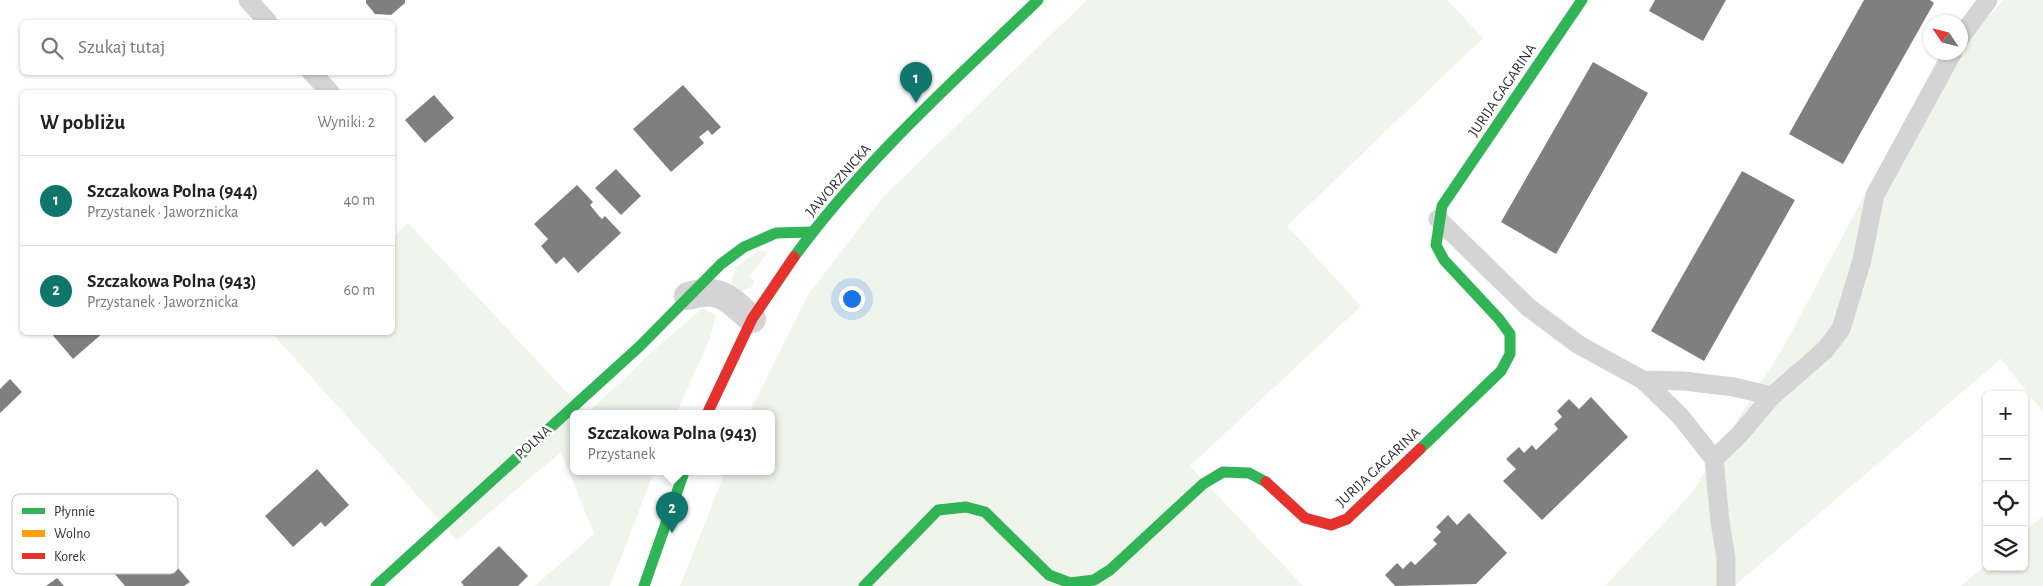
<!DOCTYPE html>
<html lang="pl">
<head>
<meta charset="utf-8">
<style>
  body { margin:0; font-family:"Alegreya Sans",sans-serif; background:#f6f6f6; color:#222 }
  .controls { position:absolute; right:15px; bottom:15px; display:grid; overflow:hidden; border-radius:8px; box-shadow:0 1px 4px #0004 }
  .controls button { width:45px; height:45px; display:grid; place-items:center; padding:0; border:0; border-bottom:1px solid #e0e0e0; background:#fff; color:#222; font:25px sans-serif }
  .compass { position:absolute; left:1923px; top:15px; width:45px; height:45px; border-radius:50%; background:#fff; box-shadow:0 1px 4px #0004; rotate:305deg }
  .you { position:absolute; left:851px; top:298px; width:18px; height:18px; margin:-12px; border:4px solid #fff; border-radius:50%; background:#1a73e8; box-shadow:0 0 0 8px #1a73e833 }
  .badge { display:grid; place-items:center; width:32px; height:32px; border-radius:50%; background:#0f766e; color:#fff; font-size:16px; font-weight:700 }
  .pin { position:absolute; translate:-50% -41px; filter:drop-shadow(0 1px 2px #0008) }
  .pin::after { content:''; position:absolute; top:26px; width:18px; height:15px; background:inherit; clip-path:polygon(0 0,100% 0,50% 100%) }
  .popup { position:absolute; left:570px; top:410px; width:205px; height:65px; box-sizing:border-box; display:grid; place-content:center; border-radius:8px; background:#fff; filter:drop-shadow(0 1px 4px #0005); font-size:16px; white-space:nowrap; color:#767676 }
  .popup b { font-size:19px; color:#222 }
  .popup::after { content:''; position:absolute; left:50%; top:100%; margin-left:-10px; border:10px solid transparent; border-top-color:#fff }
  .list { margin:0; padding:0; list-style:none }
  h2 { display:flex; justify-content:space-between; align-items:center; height:65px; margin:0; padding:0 20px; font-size:21px }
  h2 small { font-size:16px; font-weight:400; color:#767676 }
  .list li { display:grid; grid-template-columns:32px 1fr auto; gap:15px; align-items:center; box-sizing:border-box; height:90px; padding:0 20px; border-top:1px solid #e0e0e0 }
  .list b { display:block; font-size:19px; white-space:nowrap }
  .list p { margin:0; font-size:16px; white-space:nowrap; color:#767676 }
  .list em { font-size:16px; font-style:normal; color:#767676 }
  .icon { flex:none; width:28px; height:28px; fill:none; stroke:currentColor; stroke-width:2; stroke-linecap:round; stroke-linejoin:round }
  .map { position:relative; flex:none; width:2043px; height:586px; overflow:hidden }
  .search { position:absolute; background:#fff; box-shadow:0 1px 4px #0004; left:20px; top:20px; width:375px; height:55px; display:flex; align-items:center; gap:12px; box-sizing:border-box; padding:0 18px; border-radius:8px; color:#767676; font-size:19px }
  .panel { position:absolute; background:#fff; box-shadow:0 1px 4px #0004; left:20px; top:90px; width:375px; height:245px; border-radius:8px }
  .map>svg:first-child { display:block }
  .green { fill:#f0f5ec }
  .building { fill:#7f7f7f }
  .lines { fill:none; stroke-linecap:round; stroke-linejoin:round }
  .lane { stroke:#d4d4d4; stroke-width:19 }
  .street { stroke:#d4d4d4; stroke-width:28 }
  .fast { stroke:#30b455; stroke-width:11 }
  .jam { stroke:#e5322d; stroke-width:11 }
  .labels { text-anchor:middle; stroke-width:5; stroke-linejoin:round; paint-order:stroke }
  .street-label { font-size:15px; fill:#2f2f2f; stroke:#fff }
  .key { fill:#fff; stroke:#c1c1c1; stroke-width:1 }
  .key-label { font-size:14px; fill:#2f2f2f }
</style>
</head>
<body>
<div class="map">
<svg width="2043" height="586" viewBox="0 0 2043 586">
  <rect width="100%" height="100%" fill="#fff"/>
  <g class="green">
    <path d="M 1087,0 L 1447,0 L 1483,38 L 1287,226 L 1361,306 L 1190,466 L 1303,586 L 680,586 L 725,472 L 771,472 L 771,414 L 749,414 L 808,295 L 884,196 Z"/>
    <path d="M 2003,0 L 2043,0 L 2043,412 L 2001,359 L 1734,586 L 1605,586 L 1691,494 L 1784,346 L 1941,53 L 1960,52 L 1961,29 L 1989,16 Z"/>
    <path d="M 408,223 L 587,414 L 573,414 L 573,472 L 654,472 L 610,586 L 535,586 L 594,534 L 561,452 L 457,540 L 272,333 L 392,332 L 393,237 Z"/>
    <path d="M 759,250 L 768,251 L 750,277 L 755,282 C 751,289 746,291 737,291 L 731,282 L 735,268 Z"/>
    <path d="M 703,308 L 716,315 L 710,338 L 676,414 L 587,414 L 653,351 Z"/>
    <path d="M 2043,516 L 2043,586 L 1961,586 L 1987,564 L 1987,567 L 2024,567 L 2024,532 Z"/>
  </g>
  <g class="building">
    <path d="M 366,0 L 405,0 L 405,3 L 391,15 L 375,14 L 366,3 Z"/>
    <path d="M 1655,0 L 1726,0 L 1703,41 L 1649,11 Z"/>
    <path d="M 1864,0 L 1930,0 L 1934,3 L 1843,164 L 1789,134 Z"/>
    <path d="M 1593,62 L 1648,93 L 1556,254 L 1501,222 Z"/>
    <path d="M 683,85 L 721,127 L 712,135 L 708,130 L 699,137 L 704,143 L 671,172 L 633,129 Z"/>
    <path d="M 434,95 L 454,118 L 425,143 L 405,120 Z"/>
    <path d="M 616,169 L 641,196 L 621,215 L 595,188 Z"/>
    <path d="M 1742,171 L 1795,200 L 1704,361 L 1651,331 Z"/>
    <path d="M 577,185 L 593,202 L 590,205 L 599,216 L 602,219 L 605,216 L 621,233 L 578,273 L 564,257 L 556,264 L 541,246 L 548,239 L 534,224 Z"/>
    <path d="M 50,332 L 104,332 L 73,359 Z"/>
    <path d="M 10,379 L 22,392 L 0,413 L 0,389 Z"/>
    <path d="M 1591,397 L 1628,437 L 1542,520 L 1503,481 L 1516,469 L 1506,459 L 1519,447 L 1524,453 L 1532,445 L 1536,450 L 1558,429 L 1554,424 L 1562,417 L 1557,411 L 1569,399 L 1579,409 Z"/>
    <path d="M 317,469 L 349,505 L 325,527 L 321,522 L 293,547 L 265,516 Z"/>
    <path d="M 1469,513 L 1507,553 L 1476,584 L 1395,586 L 1385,575 L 1397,563 L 1403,569 L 1411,561 L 1415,565 L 1437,544 L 1433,540 L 1441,532 L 1436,527 L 1448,515 L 1457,525 Z"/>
    <path d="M 123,541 L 139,560 L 157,544 L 190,582 L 184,586 L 125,586 L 102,559 Z"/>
    <path d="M 499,546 L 528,576 L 518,586 L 464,586 L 461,582 Z"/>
    <path d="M 57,578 L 64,586 L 46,586 Z"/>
  </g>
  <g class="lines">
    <g class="lane">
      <path d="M 248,0 L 268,22"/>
      <path d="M 1960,38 L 1988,0"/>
      <path d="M 311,72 L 330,92"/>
      <path d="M 1438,219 L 1529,308 L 1579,345 L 1643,380 L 1684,381 L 1734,387 L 1772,396"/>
      <path d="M 1643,380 L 1681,417 L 1714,459 L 1720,522 L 1726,558 L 1726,586"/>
      <path d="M 1714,459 L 1740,434 L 1772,396 L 1825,350 L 1841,329 L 1862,260 L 1875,195 L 1953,52"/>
    </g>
    <path class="street" d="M 688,296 C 720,286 729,299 752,319"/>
    <g class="fast">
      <path d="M 794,257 C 864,161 953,82 1038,0"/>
      <path d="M 1420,449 L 1501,371 L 1510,354 L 1510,334 L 1499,319 L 1444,260 L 1436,245 L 1442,206 L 1582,0"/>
      <path d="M 376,586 L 640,346 L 721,264 L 744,247 L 776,233 L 812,232"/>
      <path d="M 644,586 L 684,472"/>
      <path d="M 864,586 L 938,510 L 966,507 L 985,512 L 1049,575 L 1070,583 L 1094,580 L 1110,570 L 1203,484 L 1223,472 L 1249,473 L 1266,482"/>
    </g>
    <g class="jam">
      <path d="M 707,414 L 752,319 L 794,257"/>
      <path d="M 1266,482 L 1305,518 L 1331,525 L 1347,519 L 1420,449"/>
    </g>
  </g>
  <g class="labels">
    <g class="street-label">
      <text transform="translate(1502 90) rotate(-56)" y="5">JURIJA GAGARINA</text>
      <text transform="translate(838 180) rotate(-49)" y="5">JAWORZNICKA</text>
      <text transform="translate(533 442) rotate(-42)" y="5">POLNA</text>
      <text transform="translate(1378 467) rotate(-43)" y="5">JURIJA GAGARINA</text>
    </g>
  </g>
  <rect x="12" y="494" width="166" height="80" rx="8" class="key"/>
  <rect x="22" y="508" width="23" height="6" fill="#30b455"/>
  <rect x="22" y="530" width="23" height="7" fill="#ff9f0a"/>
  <rect x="22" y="553" width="23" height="6" fill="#e5322d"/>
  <g class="key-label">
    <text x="54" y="516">Płynnie</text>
    <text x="54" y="538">Wolno</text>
    <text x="54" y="561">Korek</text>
  </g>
</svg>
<div class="controls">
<button>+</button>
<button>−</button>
<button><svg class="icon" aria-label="locate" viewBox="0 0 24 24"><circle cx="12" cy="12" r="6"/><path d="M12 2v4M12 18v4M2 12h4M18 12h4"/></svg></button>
<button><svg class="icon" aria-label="layers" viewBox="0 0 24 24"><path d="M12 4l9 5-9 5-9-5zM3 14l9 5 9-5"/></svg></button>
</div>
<svg class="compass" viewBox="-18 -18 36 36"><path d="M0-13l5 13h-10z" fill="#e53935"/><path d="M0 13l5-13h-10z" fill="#767676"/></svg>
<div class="you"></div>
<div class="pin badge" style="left:916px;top:103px">1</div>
<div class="pin badge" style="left:672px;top:533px">2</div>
<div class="popup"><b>Szczakowa Polna (943)</b>Przystanek</div>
<div class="search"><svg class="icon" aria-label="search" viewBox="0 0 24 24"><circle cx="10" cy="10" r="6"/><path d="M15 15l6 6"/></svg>Szukaj tutaj</div>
<section class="panel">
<h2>W pobliżu<small>Wyniki: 2</small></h2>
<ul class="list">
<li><span class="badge">1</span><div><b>Szczakowa Polna (944)</b><p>Przystanek · Jaworznicka</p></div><em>40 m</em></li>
<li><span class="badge">2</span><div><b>Szczakowa Polna (943)</b><p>Przystanek · Jaworznicka</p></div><em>60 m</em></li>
</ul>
</section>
</div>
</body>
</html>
